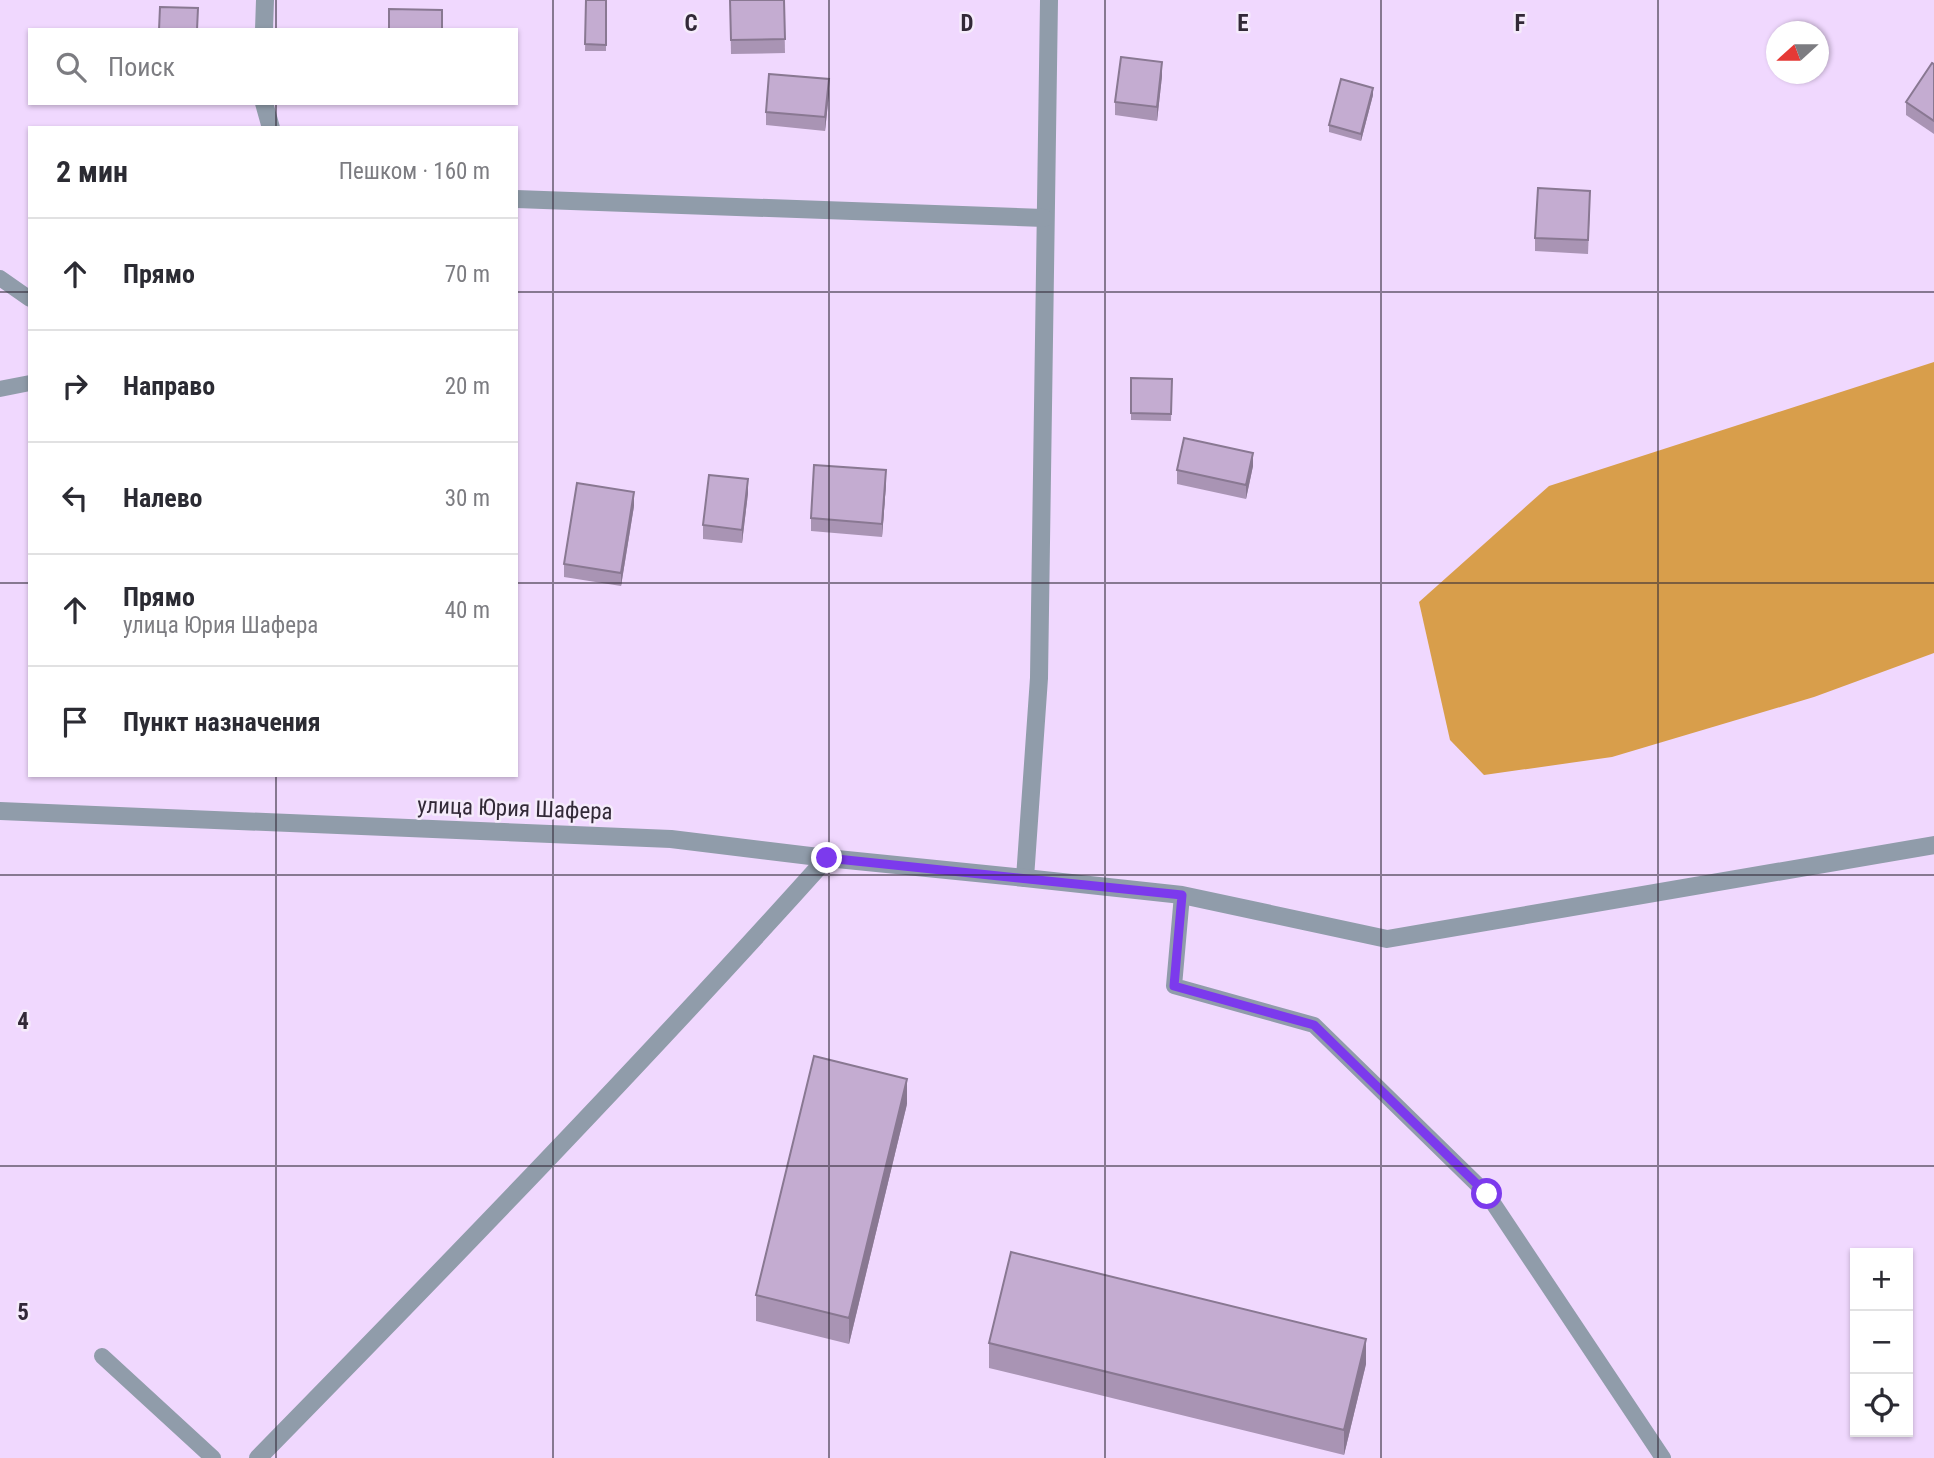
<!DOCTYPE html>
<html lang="ru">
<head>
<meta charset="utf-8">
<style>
  body { margin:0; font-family:"Roboto Condensed",sans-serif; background:#f2f2f3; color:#2b2b33 }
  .controls { position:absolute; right:21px; bottom:21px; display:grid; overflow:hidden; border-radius:0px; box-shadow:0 2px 5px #0004 }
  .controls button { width:63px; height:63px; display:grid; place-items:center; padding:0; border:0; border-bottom:2px solid #e1e1e2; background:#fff; color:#2b2b33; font:35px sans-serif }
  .compass { position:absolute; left:1766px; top:21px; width:63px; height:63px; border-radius:50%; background:#fff; box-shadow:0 2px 5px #0004; rotate:249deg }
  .stop { position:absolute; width:21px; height:21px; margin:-16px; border:5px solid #7c3aed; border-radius:50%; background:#fff }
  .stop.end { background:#7c3aed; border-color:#fff; box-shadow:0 2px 7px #0008 }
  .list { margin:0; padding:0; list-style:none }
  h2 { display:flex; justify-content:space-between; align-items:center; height:91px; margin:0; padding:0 28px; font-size:30px }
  h2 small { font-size:23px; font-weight:400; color:#7c7c81 }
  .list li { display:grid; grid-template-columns:46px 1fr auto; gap:21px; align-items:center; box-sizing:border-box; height:112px; padding:0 28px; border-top:2px solid #e1e1e2 }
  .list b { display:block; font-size:26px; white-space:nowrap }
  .list p { margin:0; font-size:23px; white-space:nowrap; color:#7c7c81 }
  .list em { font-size:23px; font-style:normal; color:#7c7c81 }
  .icon { flex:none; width:38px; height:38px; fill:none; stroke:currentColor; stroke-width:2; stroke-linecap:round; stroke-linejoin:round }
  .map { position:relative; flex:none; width:1934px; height:1458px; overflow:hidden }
  .search { position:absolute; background:#fff; box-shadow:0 2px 5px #0004; left:28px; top:28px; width:490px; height:77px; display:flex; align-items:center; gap:18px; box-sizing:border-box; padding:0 24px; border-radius:0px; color:#7c7c81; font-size:26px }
  .panel { position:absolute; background:#fff; box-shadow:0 2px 5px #0004; left:28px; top:126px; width:490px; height:651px; border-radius:0px }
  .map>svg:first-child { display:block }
  .forest { fill:#d89e4b }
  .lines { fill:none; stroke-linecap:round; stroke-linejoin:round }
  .lane { stroke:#909caa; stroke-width:16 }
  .street { stroke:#909caa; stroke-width:18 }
  .wall { fill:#a994b4 }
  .shaded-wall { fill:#897892 }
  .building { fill:#c4acd1; stroke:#897892; stroke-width:2 }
  .route { stroke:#7c3aed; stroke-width:9 }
  .grid { fill:none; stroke:#322937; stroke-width:2; stroke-opacity:0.55 }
  .labels { text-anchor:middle; stroke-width:5; stroke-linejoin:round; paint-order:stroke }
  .street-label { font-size:23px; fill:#322937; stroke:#f5ebfb }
  .grid-label { font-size:23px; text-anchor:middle; font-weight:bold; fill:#322937; stroke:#f5ebfb; stroke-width:5; stroke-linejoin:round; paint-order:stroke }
</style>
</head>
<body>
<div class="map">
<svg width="1934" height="1458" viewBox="0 0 1934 1458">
  <rect width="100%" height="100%" fill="#f0d8fe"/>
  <path class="forest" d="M 1934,362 L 1934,653 L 1814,697 L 1612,757 L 1484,775 L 1450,740 L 1419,602 L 1549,486 Z"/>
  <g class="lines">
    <g class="lane">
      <path d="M 0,278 L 30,299"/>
      <path d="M 0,389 L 30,383"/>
      <path d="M 1182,895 L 1174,986 L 1314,1025 L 1487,1194 L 1663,1458"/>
      <path d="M 102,1356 L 213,1458"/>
    </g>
    <g class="street">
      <path d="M 1049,0 L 1039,678 L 1025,878 L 1182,895 L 1387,939 L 1934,845"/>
      <path d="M 264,30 L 265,0"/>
      <path d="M 264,103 L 271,128"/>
      <path d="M 516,199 L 1044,218"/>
      <path d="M 0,811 L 671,839 L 827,858 L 1025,878"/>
      <path d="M 258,1458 C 451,1261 643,1063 827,858"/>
    </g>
  </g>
  <g class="wall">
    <path d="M 586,0 L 606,0 L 606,51 L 585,51 Z"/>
    <path d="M 730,0 L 784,0 L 785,53 L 731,54 Z"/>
    <path d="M 1934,64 L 1934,134 L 1906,115 L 1906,102 Z"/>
    <path d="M 1162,76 L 1157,121 L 1115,115 L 1115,102 Z"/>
    <path d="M 829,93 L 825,131 L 766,125 L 766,112 Z"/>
    <path d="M 1373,95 L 1361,141 L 1329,132 L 1329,125 Z"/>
    <path d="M 1590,204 L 1588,254 L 1535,251 L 1535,238 Z"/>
    <path d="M 1131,378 L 1172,379 L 1171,421 L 1131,420 Z"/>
    <path d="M 1253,466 L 1246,499 L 1177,484 L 1177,470 Z"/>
    <path d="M 886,484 L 882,537 L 811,531 L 811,518 Z"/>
    <path d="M 748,493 L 742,543 L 703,539 L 703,525 Z"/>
    <path d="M 634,506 L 621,586 L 564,577 L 564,564 Z"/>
    <path d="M 907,1104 L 849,1344 L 756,1321 L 756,1295 Z"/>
    <path d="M 989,1343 L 1366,1364 L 1344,1455 L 989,1368 Z"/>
  </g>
  <g class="shaded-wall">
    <path d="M 1162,62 L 1162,76 L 1157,121 L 1157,107 Z"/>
    <path d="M 829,79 L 829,93 L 825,131 L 825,117 Z"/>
    <path d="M 1373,88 L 1373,95 L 1361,141 L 1361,134 Z"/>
    <path d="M 1253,453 L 1253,466 L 1246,499 L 1246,485 Z"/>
    <path d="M 886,470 L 886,484 L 882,537 L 882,524 Z"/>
    <path d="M 748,479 L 748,493 L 742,543 L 742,530 Z"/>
    <path d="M 634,492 L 634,506 L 621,586 L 621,573 Z"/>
    <path d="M 907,1079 L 907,1104 L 849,1344 L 849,1318 Z"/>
    <path d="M 1366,1339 L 1366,1364 L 1344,1455 L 1344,1430 Z"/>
  </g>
  <g class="building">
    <path d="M 586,0 L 606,0 L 606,45 L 585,44 Z"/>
    <path d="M 730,0 L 784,0 L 785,39 L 731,40 Z"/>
    <path d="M 160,7 L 198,8 L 197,30 L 159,30 Z"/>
    <path d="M 389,9 L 442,10 L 442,30 L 389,30 Z"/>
    <path d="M 1121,57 L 1162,62 L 1157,107 L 1115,102 Z"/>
    <path d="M 1932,63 L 1934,64 L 1934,121 L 1906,102 Z"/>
    <path d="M 769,74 L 829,79 L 825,117 L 766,112 Z"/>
    <path d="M 1341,79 L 1373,88 L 1361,134 L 1329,125 Z"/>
    <path d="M 1538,188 L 1590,191 L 1588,240 L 1535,238 Z"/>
    <path d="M 1131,378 L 1172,379 L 1171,414 L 1131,413 Z"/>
    <path d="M 1184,438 L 1253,453 L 1246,485 L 1177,470 Z"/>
    <path d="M 814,465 L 886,470 L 882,524 L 811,518 Z"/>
    <path d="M 709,475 L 748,479 L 742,530 L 703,525 Z"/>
    <path d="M 577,483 L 634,492 L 621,573 L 564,564 Z"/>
    <path d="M 814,1056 L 907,1079 L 849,1318 L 756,1295 Z"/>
    <path d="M 1011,1252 L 1366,1339 L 1344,1430 L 989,1343 Z"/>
  </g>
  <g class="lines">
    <path class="route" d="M 827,858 L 1182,895 L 1174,986 L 1314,1025 L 1487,1194"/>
  </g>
  <path class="grid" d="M 276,0 L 276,30M 553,0 L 553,1458M 829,0 L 829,1458M 1105,0 L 1105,1458M 1381,0 L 1381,1458M 1658,0 L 1658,1458M 276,103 L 276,128M 0,292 L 30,292M 516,292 L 1934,292M 0,583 L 30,583M 516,583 L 1934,583M 276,775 L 276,1458M 0,875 L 1934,875M 0,1166 L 1934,1166"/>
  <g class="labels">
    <g class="street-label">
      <text transform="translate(515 808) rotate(2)" y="8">улица Юрия Шафера</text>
    </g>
  </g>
  <g class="grid-label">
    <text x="691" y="31">C</text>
    <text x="967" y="31">D</text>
    <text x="1243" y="31">E</text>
    <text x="1520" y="31">F</text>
    <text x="23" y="1029">4</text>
    <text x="23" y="1320">5</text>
  </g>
</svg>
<div class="controls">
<button>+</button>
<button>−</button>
<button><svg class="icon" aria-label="locate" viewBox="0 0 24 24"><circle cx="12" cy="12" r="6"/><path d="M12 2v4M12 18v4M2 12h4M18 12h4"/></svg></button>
</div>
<svg class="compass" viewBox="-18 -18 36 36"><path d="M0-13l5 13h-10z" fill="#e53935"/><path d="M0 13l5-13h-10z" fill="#7c7c81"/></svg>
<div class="stop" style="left:1487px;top:1194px"></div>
<div class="stop end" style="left:827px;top:858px"></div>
<div class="search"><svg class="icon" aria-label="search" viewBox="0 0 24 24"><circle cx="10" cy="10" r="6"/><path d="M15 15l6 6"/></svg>Поиск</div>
<section class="panel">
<h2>2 мин<small>Пешком · 160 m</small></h2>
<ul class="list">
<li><svg class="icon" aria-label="ahead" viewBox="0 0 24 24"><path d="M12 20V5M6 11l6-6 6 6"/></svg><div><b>Прямо</b></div><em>70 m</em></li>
<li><svg class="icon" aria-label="right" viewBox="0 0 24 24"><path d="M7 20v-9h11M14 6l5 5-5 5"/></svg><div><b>Направо</b></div><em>20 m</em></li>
<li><svg class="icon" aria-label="left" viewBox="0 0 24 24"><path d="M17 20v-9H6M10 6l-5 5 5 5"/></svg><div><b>Налево</b></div><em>30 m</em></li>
<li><svg class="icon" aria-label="ahead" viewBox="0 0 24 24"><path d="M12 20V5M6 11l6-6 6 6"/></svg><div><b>Прямо</b><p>улица Юрия Шафера</p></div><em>40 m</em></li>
<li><svg class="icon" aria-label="arrive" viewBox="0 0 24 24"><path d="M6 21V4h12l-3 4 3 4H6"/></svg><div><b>Пункт назначения</b></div></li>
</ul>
</section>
</div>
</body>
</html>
